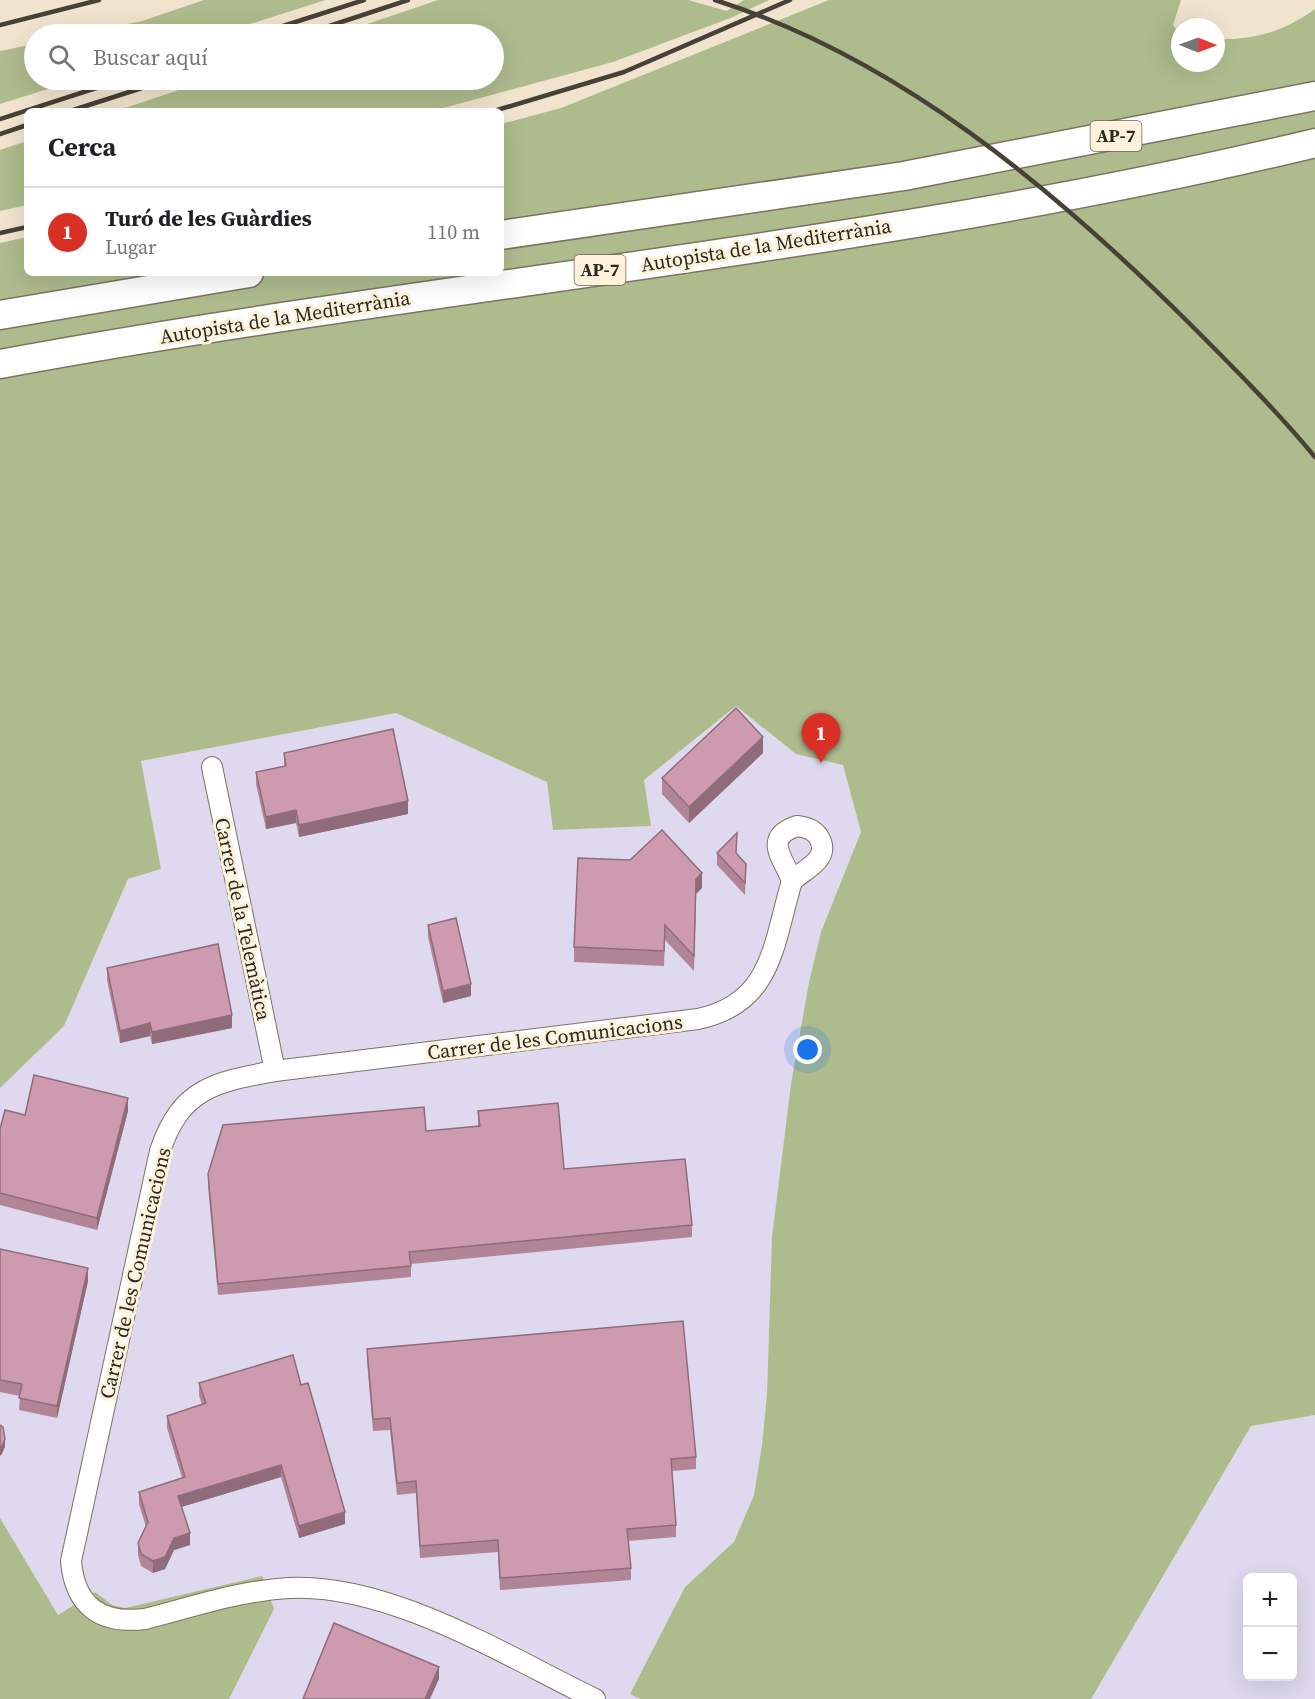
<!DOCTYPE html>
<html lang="es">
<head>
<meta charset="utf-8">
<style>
  body { margin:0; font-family:"Source Serif 4",serif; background:#f2f2f2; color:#202124 }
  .controls { position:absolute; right:18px; bottom:18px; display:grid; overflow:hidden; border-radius:9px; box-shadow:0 6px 24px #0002 }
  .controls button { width:54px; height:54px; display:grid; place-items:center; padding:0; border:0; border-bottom:2px solid #e0e0e0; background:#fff; color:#202124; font:30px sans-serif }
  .compass { position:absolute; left:1171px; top:18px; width:54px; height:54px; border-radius:50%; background:#fff; box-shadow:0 6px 24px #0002; rotate:91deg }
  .you { position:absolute; left:808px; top:1050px; width:21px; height:21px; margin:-15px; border:4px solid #fff; border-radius:50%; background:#1a73e8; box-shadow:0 0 0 9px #1a73e833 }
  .badge { display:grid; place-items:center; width:39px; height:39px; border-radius:50%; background:#d93025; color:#fff; font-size:20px; font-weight:700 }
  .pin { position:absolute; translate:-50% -50px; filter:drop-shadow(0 2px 3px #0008) }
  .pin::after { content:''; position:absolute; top:32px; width:21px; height:18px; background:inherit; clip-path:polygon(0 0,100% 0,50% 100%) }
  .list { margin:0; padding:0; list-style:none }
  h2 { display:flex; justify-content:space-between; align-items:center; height:78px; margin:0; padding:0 24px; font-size:26px }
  h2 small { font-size:20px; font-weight:400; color:#757577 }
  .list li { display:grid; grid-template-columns:39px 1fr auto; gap:18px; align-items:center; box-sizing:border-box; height:90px; padding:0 24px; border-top:2px solid #e0e0e0 }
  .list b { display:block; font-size:22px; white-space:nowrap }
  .list p { margin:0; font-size:20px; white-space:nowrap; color:#757577 }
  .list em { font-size:20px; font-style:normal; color:#757577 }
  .icon { flex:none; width:33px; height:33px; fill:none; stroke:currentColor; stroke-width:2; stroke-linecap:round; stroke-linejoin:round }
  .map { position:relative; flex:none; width:1315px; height:1699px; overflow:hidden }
  .search { position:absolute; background:#fff; box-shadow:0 6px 24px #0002; left:24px; top:24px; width:480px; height:66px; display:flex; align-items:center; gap:15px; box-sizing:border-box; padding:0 21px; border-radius:33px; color:#757577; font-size:22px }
  .panel { position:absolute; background:#fff; box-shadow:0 6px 24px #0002; left:24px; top:108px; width:480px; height:168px; border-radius:9px }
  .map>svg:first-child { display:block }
  .industrial { fill:#ded9ee; fill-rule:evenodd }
  .green { fill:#aebb8d }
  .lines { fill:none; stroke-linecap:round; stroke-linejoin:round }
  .minor-casing { stroke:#7d725f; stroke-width:22 }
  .highway-casing { stroke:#7d725f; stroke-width:31 }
  .minor { stroke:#fff; stroke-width:20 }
  .highway { stroke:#fff; stroke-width:28 }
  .rail { stroke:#474137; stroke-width:4.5 }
  .wall { fill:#b18596 }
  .shaded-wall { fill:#906c7a }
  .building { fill:#ce9bae; stroke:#906c7a; stroke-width:1.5 }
  .labels { text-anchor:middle; stroke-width:6; stroke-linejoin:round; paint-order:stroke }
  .shield { fill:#fef2dc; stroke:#6b6458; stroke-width:1.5 }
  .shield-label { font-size:18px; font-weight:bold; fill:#2c271f }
  .street-label { font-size:20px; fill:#2c271f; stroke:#fef2dc }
</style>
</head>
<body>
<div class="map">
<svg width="1315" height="1699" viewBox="0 0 1315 1699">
  <rect width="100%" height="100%" fill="#f1e4cf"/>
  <g class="industrial">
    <path d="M 736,706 L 796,754 L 843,765 L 861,832 L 821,932 L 809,982 L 791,1084 L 772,1237 L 767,1394 L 762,1445 L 754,1495 L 734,1542 L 685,1587 L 630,1694 L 640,1699 L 229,1699 L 274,1609 L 145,1604 L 125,1608 L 112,1606 L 95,1592 L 58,1615 L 0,1518 L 0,1088 L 64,1026 L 128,879 L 161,869 L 141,761 L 396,713 L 548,782 L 553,830 L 651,826 L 644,780 Z"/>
    <path d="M 1315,1415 L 1315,1699 L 1091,1699 L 1251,1426 ZM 1248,1578 L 1292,1578 L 1292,1676 L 1248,1676 Z"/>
  </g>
  <g class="green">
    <path d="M 204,0 L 326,0 L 218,34 L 80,34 L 142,21 Z"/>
    <path d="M 438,0 L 688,0 L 727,11 L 744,0 L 769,0 L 733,17 L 613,62 L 432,111 L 116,111 L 209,80 L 494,80 L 494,34 L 338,34 Z"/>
    <path d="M 829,0 L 1181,0 L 1173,25 L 1180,35 L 1180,63 L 1216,63 L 1216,39 C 1255,40 1283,32 1315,9 L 1315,1415 L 1251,1426 L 1091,1699 L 640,1699 L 630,1694 L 685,1587 L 734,1542 L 754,1495 L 762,1445 L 767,1394 L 772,1237 L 791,1084 L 809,982 L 821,932 L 861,832 L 843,765 L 796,754 L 736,706 L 644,780 L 651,826 L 553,830 L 547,782 L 396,713 L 141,761 L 161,869 L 128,879 L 64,1026 L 0,1088 L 0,243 L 27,237 L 27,273 L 501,273 L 501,124 L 561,108 Z"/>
    <path d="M 34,44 L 34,80 L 77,80 L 0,104 L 0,51 Z"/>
    <path d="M 27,141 L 27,205 L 0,211 L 0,150 Z"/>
    <path d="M 0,1518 L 58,1615 L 95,1592 L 112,1605 L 125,1608 L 262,1576 L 274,1609 L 229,1699 L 0,1699 Z"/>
  </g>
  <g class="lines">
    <g class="minor-casing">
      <g id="minor">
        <path d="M 212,767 L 275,1071"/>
        <path d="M 797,826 C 806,827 813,829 818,836 C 833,859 804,869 792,881 C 785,860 761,838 797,826 Z"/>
        <path d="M 595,1699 C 506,1656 388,1582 288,1588 C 239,1591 192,1607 145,1619 C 101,1624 75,1607 71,1561 L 160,1151 C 181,1088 215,1082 275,1071 L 698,1019 C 773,1003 773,944 792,881"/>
      </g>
    </g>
    <g class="highway-casing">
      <g id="highway">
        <path d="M 501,235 L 904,176 L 1315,96"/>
        <path d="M 0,315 L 249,273"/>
        <path d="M 0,364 C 437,283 883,248 1315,143"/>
      </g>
    </g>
    <use href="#minor" class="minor"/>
    <use href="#highway" class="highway"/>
    <g class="rail">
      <path d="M 715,0 C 898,58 1053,188 1187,321 C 1232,366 1275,409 1315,457"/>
      <path d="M 0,25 L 99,0"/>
      <path d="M 258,34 L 364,0"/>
      <path d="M 305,34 L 408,0"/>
      <path d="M 70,111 L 167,80"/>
      <path d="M 494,111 L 624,72 L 790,0"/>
      <path d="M 0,119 L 121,80"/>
      <path d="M 0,134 L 27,125"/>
      <path d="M 0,233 L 27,227"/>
    </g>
  </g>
  <g class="wall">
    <path d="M 284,753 L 408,814 L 299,837 L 296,823 L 266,829 L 256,784 L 256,772 L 284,766 Z"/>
    <path d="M 763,753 L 689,823 L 662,794 L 662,778 Z"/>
    <path d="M 717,853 L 736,853 L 746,864 L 745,895 L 717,865 Z"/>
    <path d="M 702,888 L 696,894 L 694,971 L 665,940 L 664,966 L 574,962 L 574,947 Z"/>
    <path d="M 428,925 L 471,996 L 443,1003 L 428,937 Z"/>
    <path d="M 107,968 L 232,1028 L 152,1044 L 150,1036 L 120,1043 L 107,980 Z"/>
    <path d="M 128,1111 L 97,1230 L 0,1205 L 0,1129 L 25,1115 Z"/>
    <path d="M 478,1111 L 564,1169 L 692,1225 L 692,1237 L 411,1264 L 411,1277 L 218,1295 L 208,1186 L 208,1174 L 426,1131 L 478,1126 Z"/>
    <path d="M 0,1249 L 88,1281 L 57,1418 L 19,1410 L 20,1396 L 0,1392 Z"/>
    <path d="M 367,1349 L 696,1457 L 696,1469 L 672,1471 L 676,1525 L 676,1537 L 628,1541 L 631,1568 L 631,1580 L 500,1590 L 498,1552 L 420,1558 L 416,1493 L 397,1495 L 390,1430 L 373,1431 L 367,1361 Z"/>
    <path d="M 199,1383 L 301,1385 L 345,1524 L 299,1538 L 281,1477 L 181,1507 L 190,1545 L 174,1550 L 165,1569 L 153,1573 L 141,1566 L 138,1555 L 138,1543 L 146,1527 L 139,1504 L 139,1492 L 182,1478 L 167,1428 L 167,1416 L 202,1405 L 199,1395 Z"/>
  </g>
  <g class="shaded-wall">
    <path d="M 763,737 L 763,753 L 689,823 L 689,807 Z"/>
    <path d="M 408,801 L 408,814 L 299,837 L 299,825 Z"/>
    <path d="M 296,810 L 296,823 L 266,829 L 266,817 Z"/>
    <path d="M 702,873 L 702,888 L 696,894 L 694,971 L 696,879 Z"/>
    <path d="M 471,984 L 471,996 L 443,1003 L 443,991 Z"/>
    <path d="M 232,1015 L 232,1028 L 152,1044 L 152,1032 Z"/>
    <path d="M 150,1023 L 150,1036 L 120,1043 L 120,1031 Z"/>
    <path d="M 128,1098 L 128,1111 L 97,1230 L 97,1218 Z"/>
    <path d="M 88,1268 L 88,1281 L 57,1418 L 57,1406 Z"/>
    <path d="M 5,1439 L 5,1447 L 2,1454 L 0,1456 L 0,1447 Z"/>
    <path d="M 281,1465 L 281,1477 L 178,1508 L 178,1496 Z"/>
    <path d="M 345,1512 L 345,1524 L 299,1538 L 299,1526 Z"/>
    <path d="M 190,1533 L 190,1545 L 174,1550 L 165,1569 L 153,1573 L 153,1561 L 174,1538 Z"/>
    <path d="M 439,1667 L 439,1679 L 430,1699 L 425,1699 Z"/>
  </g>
  <g class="building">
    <path d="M 736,708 L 763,737 L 689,807 L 662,778 Z"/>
    <path d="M 393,729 L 408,801 L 299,825 L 296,810 L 266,817 L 256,772 L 286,766 L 284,753 Z"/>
    <path d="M 662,830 L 702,873 L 696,879 L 694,956 L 665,925 L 664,951 L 574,947 L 578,858 L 630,860 Z"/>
    <path d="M 737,833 L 736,853 L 746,864 L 745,883 L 717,853 Z"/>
    <path d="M 456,918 L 471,984 L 443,991 L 428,925 Z"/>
    <path d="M 218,944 L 232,1015 L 152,1032 L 150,1023 L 120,1031 L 107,968 Z"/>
    <path d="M 34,1075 L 128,1098 L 97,1218 L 0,1193 L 0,1129 L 5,1110 L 25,1115 Z"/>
    <path d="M 558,1103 L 564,1169 L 685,1159 L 692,1225 L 409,1252 L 411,1266 L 218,1284 L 208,1174 L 223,1125 L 424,1107 L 426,1131 L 480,1126 L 478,1111 Z"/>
    <path d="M 0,1249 L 88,1268 L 57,1406 L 19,1398 L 22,1384 L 0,1380 Z"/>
    <path d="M 683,1321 L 696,1457 L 671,1459 L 676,1525 L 627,1529 L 631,1568 L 500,1578 L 498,1540 L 420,1546 L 416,1481 L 397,1483 L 390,1418 L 373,1419 L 367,1349 Z"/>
    <path d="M 293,1355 L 301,1385 L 308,1383 L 345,1512 L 299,1526 L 281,1465 L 178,1496 L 190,1533 L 174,1538 L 165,1557 L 153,1561 L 141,1554 L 138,1543 L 148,1522 L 139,1492 L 185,1477 L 167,1416 L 206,1403 L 199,1383 Z"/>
    <path d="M 0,1425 L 3,1427 L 5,1439 L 2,1446 L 0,1447 Z"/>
    <path d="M 334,1623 L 439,1667 L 425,1699 L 303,1699 Z"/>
  </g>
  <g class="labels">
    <g class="shield">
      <rect x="1090.5" y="121" width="51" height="30" rx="4.5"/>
      <rect x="574.5" y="255" width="51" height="30" rx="4.5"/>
    </g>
    <g class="shield-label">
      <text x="1116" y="142">AP-7</text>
      <text x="600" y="276">AP-7</text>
    </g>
    <g class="street-label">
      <text transform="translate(766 245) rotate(-9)" y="7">Autopista de la Mediterrània</text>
      <text transform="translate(285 317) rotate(-9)" y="7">Autopista de la Mediterrània</text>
      <text transform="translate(243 919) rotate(78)" y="7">Carrer de la Telemàtica</text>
      <text transform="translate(555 1037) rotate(-7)" y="7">Carrer de les Comunicacions</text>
      <text transform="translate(135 1273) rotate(-77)" y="7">Carrer de les Comunicacions</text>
    </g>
  </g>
</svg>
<div class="controls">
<button>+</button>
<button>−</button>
</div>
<svg class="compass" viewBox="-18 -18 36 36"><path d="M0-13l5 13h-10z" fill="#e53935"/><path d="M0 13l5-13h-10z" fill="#757577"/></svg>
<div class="you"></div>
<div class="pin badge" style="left:821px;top:763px">1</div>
<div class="search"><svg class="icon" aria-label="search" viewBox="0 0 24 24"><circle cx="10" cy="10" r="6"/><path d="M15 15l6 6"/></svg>Buscar aquí</div>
<section class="panel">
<h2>Cerca<small></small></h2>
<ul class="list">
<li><span class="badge">1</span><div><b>Turó de les Guàrdies</b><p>Lugar</p></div><em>110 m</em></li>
</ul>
</section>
</div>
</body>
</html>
